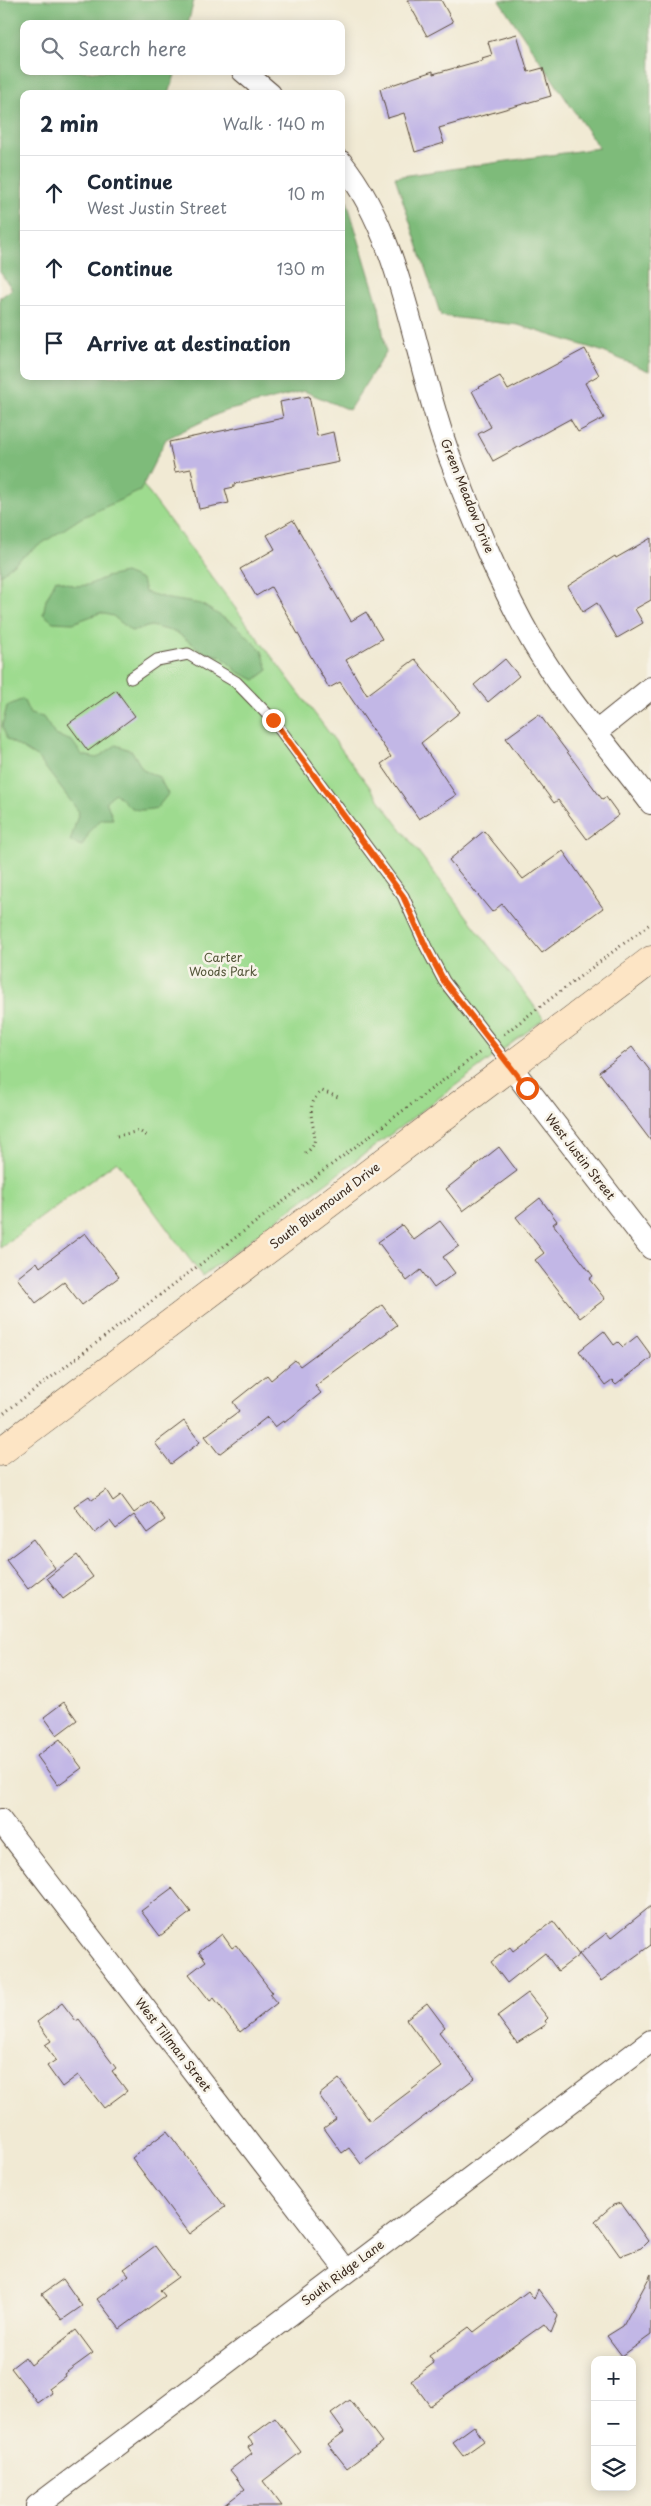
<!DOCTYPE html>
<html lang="en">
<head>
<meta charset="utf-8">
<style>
  body { margin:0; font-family:"Playpen Sans",sans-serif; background:#f2f2f3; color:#1f2937 }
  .controls { position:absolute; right:15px; bottom:15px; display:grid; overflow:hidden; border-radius:10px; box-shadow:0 2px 12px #0003 }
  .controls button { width:45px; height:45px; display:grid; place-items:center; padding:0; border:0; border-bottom:1px solid #e0e1e3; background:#fff; color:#1f2937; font:25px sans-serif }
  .stop { position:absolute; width:15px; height:15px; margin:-11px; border:4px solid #ea580c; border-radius:50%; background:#fff }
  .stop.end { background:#ea580c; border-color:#fff; box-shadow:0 1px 5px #0008 }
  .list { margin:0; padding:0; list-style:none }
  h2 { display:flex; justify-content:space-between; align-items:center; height:65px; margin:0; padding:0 20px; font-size:21px }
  h2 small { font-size:16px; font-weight:400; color:#747a83 }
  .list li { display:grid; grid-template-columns:32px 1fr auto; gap:15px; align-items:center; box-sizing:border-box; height:75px; padding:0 20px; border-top:1px solid #e0e1e3 }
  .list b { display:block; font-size:19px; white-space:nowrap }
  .list p { margin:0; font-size:16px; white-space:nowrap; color:#747a83 }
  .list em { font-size:16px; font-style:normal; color:#747a83 }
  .icon { flex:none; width:28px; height:28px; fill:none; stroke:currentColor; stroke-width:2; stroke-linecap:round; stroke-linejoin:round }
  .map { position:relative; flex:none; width:651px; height:2506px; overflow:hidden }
  .search { position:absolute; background:#fff; box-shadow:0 2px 12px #0003; left:20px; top:20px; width:325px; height:55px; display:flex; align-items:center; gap:12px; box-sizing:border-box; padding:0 18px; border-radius:10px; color:#747a83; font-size:19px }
  .panel { position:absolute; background:#fff; box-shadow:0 2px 12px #0003; left:20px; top:90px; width:325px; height:290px; border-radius:10px }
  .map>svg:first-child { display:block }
  .green { fill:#9edb8f; stroke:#6c8256 }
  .forest { fill:#7ebb7a; stroke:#5c724c }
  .building { fill:#c2b7e6 }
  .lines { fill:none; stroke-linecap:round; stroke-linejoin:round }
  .service-casing { stroke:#564739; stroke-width:13 }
  .minor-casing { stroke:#564739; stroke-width:24 }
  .secondary-casing { stroke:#564739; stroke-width:29 }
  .path { stroke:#564739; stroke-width:3; stroke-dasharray:1 4; stroke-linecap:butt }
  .service { stroke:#fff; stroke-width:11 }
  .minor { stroke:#fff; stroke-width:22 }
  .secondary { stroke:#fde5c5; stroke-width:28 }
  .route { stroke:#ea580c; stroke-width:6 }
  .labels { text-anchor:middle; stroke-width:5; stroke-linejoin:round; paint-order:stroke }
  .street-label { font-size:12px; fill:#3b2a1e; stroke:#f7f3e8 }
  .park-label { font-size:12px; fill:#54563a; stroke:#f7f3e8 }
</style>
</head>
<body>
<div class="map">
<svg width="651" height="2506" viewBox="0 0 651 2506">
  <rect width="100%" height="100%" fill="#f7f3e8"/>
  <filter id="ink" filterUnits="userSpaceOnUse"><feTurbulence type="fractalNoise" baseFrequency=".02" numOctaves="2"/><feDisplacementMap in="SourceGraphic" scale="10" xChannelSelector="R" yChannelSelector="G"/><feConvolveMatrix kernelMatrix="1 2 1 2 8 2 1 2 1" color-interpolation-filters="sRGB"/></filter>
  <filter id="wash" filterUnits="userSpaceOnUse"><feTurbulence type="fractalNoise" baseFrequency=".0096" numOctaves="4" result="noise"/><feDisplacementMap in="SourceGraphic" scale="20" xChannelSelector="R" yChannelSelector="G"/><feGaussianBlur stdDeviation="1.12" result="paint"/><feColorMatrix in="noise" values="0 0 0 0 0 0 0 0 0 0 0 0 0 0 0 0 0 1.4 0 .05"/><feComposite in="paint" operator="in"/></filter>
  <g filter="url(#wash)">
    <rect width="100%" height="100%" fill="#f1ead4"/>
    <path class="green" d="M 0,296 L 24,327 L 24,376 L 61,376 L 544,1019 L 202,1276 L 117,1161 L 0,1248 Z"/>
    <g class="forest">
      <path d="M 0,0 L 194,0 L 188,24 L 24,24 L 24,71 L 176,71 L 169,94 L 24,94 L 24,376 L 341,376 L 341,193 L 346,198 L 379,307 L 386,352 L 349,410 L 304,391 L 222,412 L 166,439 L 140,491 L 81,518 L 29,552 L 0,575 L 0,298 L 12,289 L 0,272 Z"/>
      <path d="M 499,0 L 651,0 L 649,371 L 601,351 L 518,325 L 441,316 L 395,177 L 599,148 Z"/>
      <path d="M 125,573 L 142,580 L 145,592 L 169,599 L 201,604 L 237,626 L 262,651 L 268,670 L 255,680 L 238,672 L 221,656 L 205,653 L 176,632 L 151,626 L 131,631 L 113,616 L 100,613 L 73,623 L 53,622 L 43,614 L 46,600 L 56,579 L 75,586 L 88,585 L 106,577 Z"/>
      <path d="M 23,699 L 30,714 L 43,717 L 55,735 L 72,741 L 82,755 L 97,758 L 116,745 L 132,751 L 143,770 L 159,777 L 168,794 L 157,808 C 132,813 132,809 115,793 L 106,801 L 113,819 L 102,819 L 92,828 L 82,846 L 70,842 L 79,812 L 38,758 L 7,739 L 2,726 L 7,706 Z"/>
    </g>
    <g id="blocks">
      <g class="building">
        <path d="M 407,0 L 441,0 L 453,22 L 427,36 Z"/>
        <path d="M 517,34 L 528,72 L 543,68 L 551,96 L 439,128 L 444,143 L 415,152 L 404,113 L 388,118 L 380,89 L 433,71 L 433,74 L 483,60 L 482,58 L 492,55 L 488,42 Z"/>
        <path d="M 585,349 L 599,375 L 585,383 L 604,418 L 578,432 L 570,419 L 493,461 L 478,434 L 491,427 L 472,391 L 500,376 L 508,390 Z"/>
        <path d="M 309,396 L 317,436 L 333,432 L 339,462 L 234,484 L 234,487 L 225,489 L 229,503 L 199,509 L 191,469 L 175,472 L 169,442 L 283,418 L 280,402 Z"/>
        <path d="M 293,520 L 351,621 L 366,612 L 382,639 L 346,660 L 367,695 L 415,659 L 460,712 L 421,743 L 456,795 L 419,819 L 381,764 L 391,757 L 340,682 L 329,688 L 271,587 L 256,596 L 240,569 L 275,549 L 267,535 Z"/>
        <path d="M 651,538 L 651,600 L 635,609 L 643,623 L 617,638 L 597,603 L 583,612 L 568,586 L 615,556 L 616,558 Z"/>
        <path d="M 505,659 L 519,676 L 488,702 L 474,685 Z"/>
        <path d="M 116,690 L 135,716 L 88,751 L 68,724 Z"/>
        <path d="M 539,714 L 602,799 L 606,797 L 619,815 L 587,839 L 558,800 L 554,803 L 506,738 Z"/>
        <path d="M 484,831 L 523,879 L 563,851 L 603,908 L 542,953 L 502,904 L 492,912 L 449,860 Z"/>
        <path d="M 632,1047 L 651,1072 L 651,1141 L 599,1072 Z"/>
        <path d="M 499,1147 L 517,1171 L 463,1211 L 446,1189 Z"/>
        <path d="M 540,1198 L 557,1221 L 553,1224 L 593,1276 L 589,1279 L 605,1299 L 580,1318 L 535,1260 L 544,1253 L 516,1217 Z"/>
        <path d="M 440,1221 L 459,1246 L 443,1257 L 455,1273 L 434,1288 L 421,1270 L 407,1281 L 378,1242 L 402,1225 L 414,1240 Z"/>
        <path d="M 85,1233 L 119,1277 L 82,1305 L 64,1282 L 36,1303 L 17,1278 L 37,1262 L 40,1267 Z"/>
        <path d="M 382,1305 L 397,1325 L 315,1386 L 321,1393 L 284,1423 L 283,1421 L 275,1427 L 267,1417 L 219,1454 L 205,1436 L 239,1411 L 233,1402 L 267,1375 L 271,1380 L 295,1360 L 300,1366 Z"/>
        <path d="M 604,1331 L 614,1345 L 618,1342 L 623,1347 L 637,1336 L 651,1355 L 651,1358 L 616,1385 L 612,1381 L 605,1386 L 579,1351 Z"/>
        <path d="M 184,1421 L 200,1442 L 171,1464 L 155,1443 Z"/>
        <path d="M 106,1490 L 113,1501 L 121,1495 L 134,1513 L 151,1501 L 165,1520 L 147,1533 L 134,1515 L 116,1529 L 110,1521 L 95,1533 L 74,1506 L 89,1496 L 92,1500 Z"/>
        <path d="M 34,1539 L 55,1568 L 28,1589 L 6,1560 Z"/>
        <path d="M 77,1555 L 93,1577 L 63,1599 L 47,1578 Z"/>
        <path d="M 64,1702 L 77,1720 L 57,1735 L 44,1717 Z"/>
        <path d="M 60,1739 L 82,1768 L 58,1785 L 37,1756 Z"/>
        <path d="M 172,1888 L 191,1912 L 160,1936 L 141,1911 Z"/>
        <path d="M 651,1906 L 651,1945 L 601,1981 L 579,1954 L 607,1933 L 611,1938 Z"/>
        <path d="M 553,1921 L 579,1955 L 558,1971 L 545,1953 L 507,1983 L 491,1962 L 510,1947 L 513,1951 Z"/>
        <path d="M 222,1934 L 232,1948 L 236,1945 L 272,1992 L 269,1994 L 277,2003 L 240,2032 L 214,1998 L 210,2001 L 189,1974 L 206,1961 L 199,1952 Z"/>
        <path d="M 528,1993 L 548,2018 L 545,2021 L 547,2024 L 517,2043 L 497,2016 Z"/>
        <path d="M 62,2003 L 76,2021 L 79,2019 L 116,2068 L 112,2071 L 127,2091 L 104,2108 L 78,2075 L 62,2087 L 47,2066 L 56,2060 L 45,2045 L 51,2041 L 37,2022 Z"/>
        <path d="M 427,2003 L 445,2027 L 439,2032 L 475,2078 L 361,2164 L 349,2148 L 342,2153 L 324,2128 L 336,2119 L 319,2095 L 339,2079 L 370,2121 L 442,2067 L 406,2019 Z"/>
        <path d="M 167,2131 L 225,2207 L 189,2234 L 132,2158 Z"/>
        <path d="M 621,2203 L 648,2241 L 641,2248 L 620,2256 L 595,2221 L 613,2205 Z"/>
        <path d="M 155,2246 L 178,2277 L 160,2290 L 165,2296 L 120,2329 L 97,2299 L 129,2275 L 124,2269 Z"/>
        <path d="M 651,2274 L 651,2335 L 622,2356 L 607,2336 L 623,2326 Z"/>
        <path d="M 63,2279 L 82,2306 L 62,2320 L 42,2294 Z"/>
        <path d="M 538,2289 L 558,2316 L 551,2333 L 544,2324 L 430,2406 L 411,2380 L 434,2363 L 429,2356 L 469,2327 L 474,2332 L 528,2291 L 534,2299 Z"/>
        <path d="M 76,2330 L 93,2353 L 64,2374 L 65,2376 L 49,2388 L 52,2393 L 38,2403 L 11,2368 L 25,2357 L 31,2365 Z"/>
        <path d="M 350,2400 L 382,2442 L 347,2468 L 328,2444 L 344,2432 L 331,2414 Z"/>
        <path d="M 275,2418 L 301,2452 L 263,2481 L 282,2506 L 223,2506 L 245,2489 L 230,2470 L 252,2453 L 248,2447 L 253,2444 L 248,2438 Z"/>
        <path d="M 474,2426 L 484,2441 L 463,2456 L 452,2442 Z"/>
      </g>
    </g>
  </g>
  <g filter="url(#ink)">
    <use href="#blocks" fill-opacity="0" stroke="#564739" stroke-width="1"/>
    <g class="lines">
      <g class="service-casing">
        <path id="service" d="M 131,678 L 157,660 L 188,654 L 236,682 L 273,720 L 403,896 L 426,947 L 444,981 L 510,1066"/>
      </g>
      <g class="minor-casing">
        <g id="minor">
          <path d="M 243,71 L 270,94"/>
          <path d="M 341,162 C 405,241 414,364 450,458 C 474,520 499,584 532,641 C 566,699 611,750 651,803"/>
          <path d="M 596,732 L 651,688"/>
          <path d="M 510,1066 L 651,1248"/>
          <path d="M 0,1820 L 346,2270"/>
          <path d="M 37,2506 L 651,2041"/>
        </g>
      </g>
      <g class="secondary-casing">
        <path id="secondary" d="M 0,1452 L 651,960"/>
      </g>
      <g class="path">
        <path d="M 504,1034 L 651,923"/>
        <path d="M 117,1136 L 139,1131 L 149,1137"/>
        <path d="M 305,1153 C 330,1139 295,1113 322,1091 L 338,1097"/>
        <path d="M 0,1416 L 479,1053"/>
      </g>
      <use href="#service" class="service"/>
      <use href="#minor" class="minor"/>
      <use href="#secondary" class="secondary"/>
    </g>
  </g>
  <g class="lines" filter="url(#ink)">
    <path class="route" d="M 273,720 L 403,896 L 426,947 L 444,981 L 527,1088"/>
  </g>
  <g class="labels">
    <g class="street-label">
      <text transform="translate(467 496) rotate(68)" y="4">Green Meadow Drive</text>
      <text transform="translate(580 1157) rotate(52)" y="4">West Justin Street</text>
      <text transform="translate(325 1206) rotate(-37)" y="4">South Bluemound Drive</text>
      <text transform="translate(173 2045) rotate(52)" y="4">West Tillman Street</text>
      <text transform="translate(343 2273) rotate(-37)" y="4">South Ridge Lane</text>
    </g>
    <g class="park-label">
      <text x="223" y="962">Carter<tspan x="223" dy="14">Woods Park</tspan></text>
    </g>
  </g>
</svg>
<div class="controls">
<button>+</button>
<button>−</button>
<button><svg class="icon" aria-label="layers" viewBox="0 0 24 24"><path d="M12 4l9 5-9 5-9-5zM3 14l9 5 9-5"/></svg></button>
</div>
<div class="stop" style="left:527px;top:1088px"></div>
<div class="stop end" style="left:273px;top:720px"></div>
<div class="search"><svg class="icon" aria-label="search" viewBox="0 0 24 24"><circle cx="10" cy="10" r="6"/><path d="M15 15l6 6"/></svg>Search here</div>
<section class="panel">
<h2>2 min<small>Walk · 140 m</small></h2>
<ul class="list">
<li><svg class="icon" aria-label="ahead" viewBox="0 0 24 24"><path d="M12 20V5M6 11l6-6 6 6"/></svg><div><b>Continue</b><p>West Justin Street</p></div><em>10 m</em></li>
<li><svg class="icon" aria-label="ahead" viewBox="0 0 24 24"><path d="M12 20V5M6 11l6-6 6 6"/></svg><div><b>Continue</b></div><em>130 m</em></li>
<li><svg class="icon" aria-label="arrive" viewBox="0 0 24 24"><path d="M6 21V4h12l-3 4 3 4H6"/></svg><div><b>Arrive at destination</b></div></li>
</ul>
</section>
</div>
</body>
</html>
